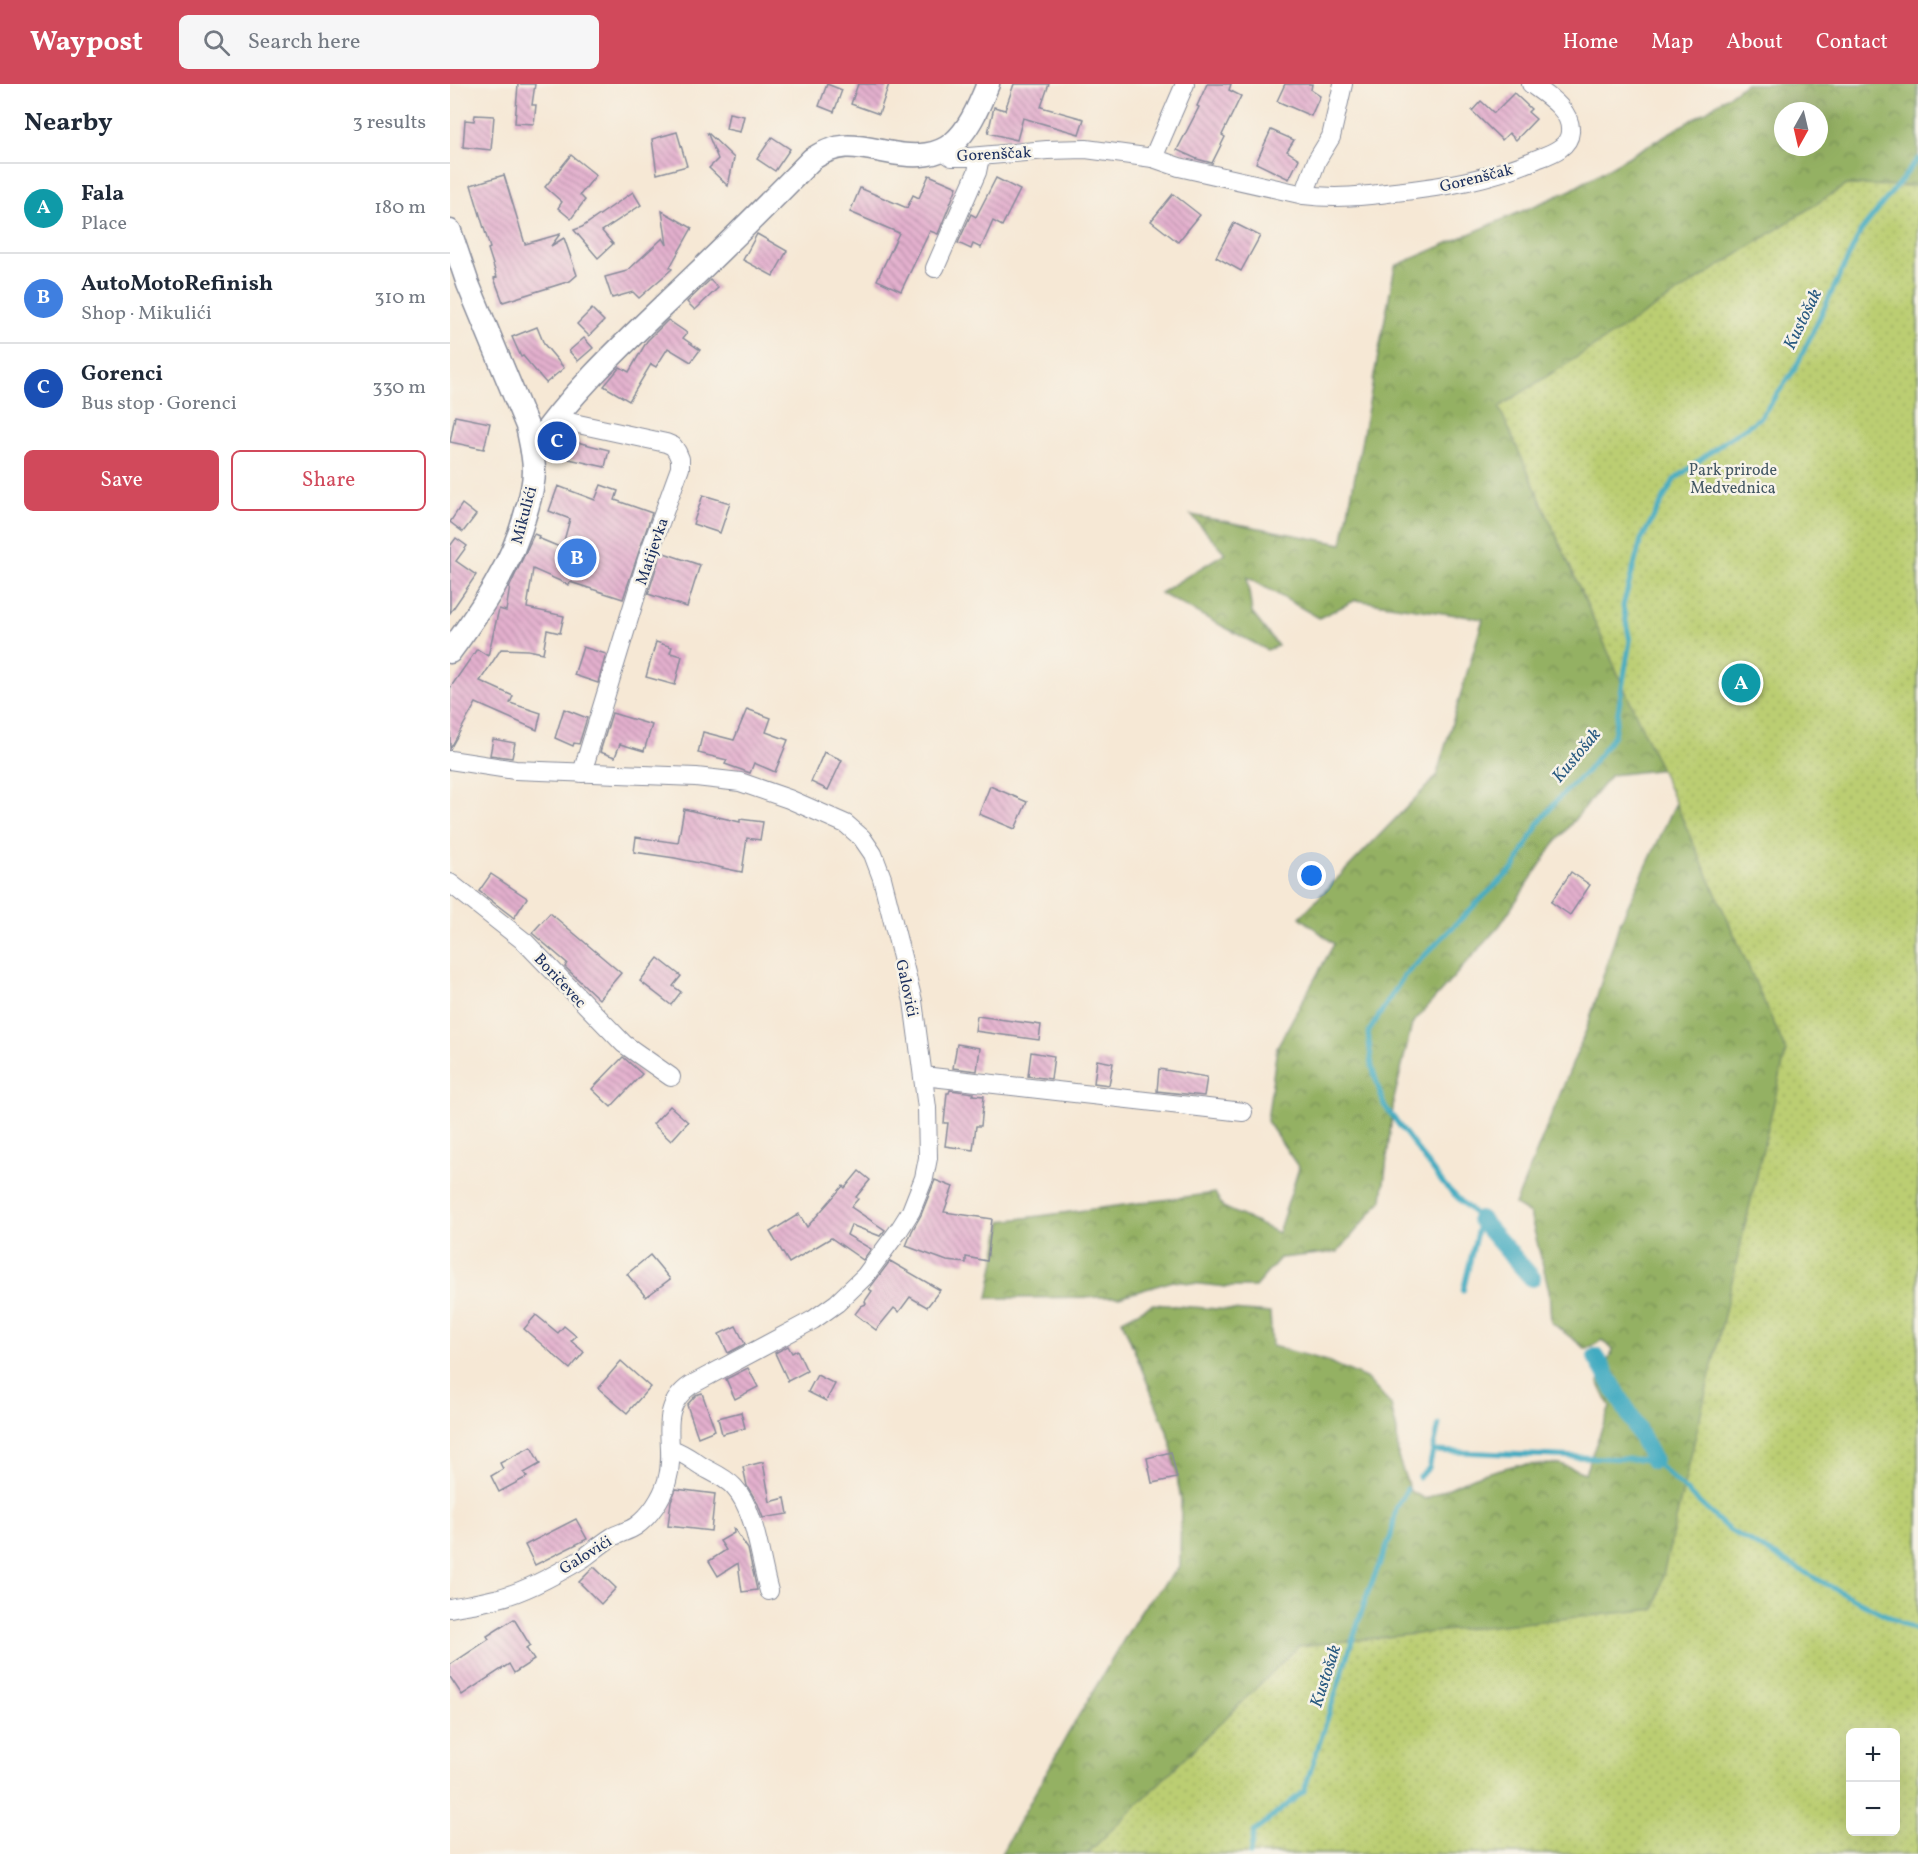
<!DOCTYPE html>
<html lang="en">
<head>
<meta charset="utf-8">
<style>
  body { margin:0; font-family:Vollkorn,serif; background:#f6f6f7; color:#1f2937 }
  .controls { position:absolute; right:18px; bottom:18px; display:grid; overflow:hidden; border-radius:9px; box-shadow:0 6px 24px #0002 }
  .controls button { width:54px; height:54px; display:grid; place-items:center; padding:0; border:0; border-bottom:2px solid #e0e1e3; background:#fff; color:#1f2937; font:30px sans-serif }
  .compass { position:absolute; left:1324px; top:18px; width:54px; height:54px; border-radius:50%; background:#fff; box-shadow:0 6px 24px #0002; rotate:188deg }
  .you { position:absolute; left:862px; top:792px; width:21px; height:21px; margin:-15px; border:4px solid #fff; border-radius:50%; background:#1a73e8; box-shadow:0 0 0 9px #1a73e833 }
  .badge { display:grid; place-items:center; width:39px; height:39px; border-radius:50%; background:#d1495b; color:#fff; font-size:20px; font-weight:700 }
  .pin { position:absolute; translate:-50% -50%; border:3px solid #fff; box-shadow:0 2px 6px #0006 }
  .list { margin:0; padding:0; list-style:none }
  h2 { display:flex; justify-content:space-between; align-items:center; height:78px; margin:0; padding:0 24px; font-size:26px }
  h2 small { font-size:20px; font-weight:400; color:#747a83 }
  .list li { display:grid; grid-template-columns:39px 1fr auto; gap:18px; align-items:center; box-sizing:border-box; height:90px; padding:0 24px; border-top:2px solid #e0e1e3 }
  .list b { display:block; font-size:22px; white-space:nowrap }
  .list p { margin:0; font-size:20px; white-space:nowrap; color:#747a83 }
  .list em { font-size:20px; font-style:normal; color:#747a83 }
  .actions { display:flex; gap:12px; padding:18px 24px }
  .actions a { flex:1; padding:14px 0; border:2px solid #d1495b; border-radius:9px; text-align:center; font-size:21px; color:#d1495b }
  .actions .main { background:#d1495b; color:#fff }
  .icon { flex:none; width:33px; height:33px; fill:none; stroke:currentColor; stroke-width:2; stroke-linecap:round; stroke-linejoin:round }
  .map { position:relative; flex:none; width:1468px; height:1770px; overflow:hidden }
  header { display:flex; align-items:center; gap:36px; box-sizing:border-box; height:84px; padding:0 30px; background:#d1495b; color:#fff }
  header strong { font-size:28px }
  nav { display:flex; gap:33px; margin-inline-start:auto; font-size:21px }
  .search { width:420px; height:54px; background:#f6f6f7; display:flex; align-items:center; gap:15px; box-sizing:border-box; padding:0 21px; border-radius:9px; color:#747a83; font-size:22px }
  main { display:flex }
  aside { flex:1; background:#fff }
  .map>svg:first-child { display:block }
  .forest { fill:url(#forest-crowns); stroke:#587061; stroke-width:1.5; fill-rule:evenodd }
  .park { fill:url(#park-dots); stroke:#6b7e68; stroke-width:1.5; fill-rule:evenodd }
  .lines { fill:none; stroke-linecap:round; stroke-linejoin:round }
  .stream { stroke:#42abc1; stroke-width:5 }
  .canal { stroke:#42abc1; stroke-width:18 }
  .building { fill:url(#building-back-hatch) }
  .minor-casing { stroke:#888c9a; stroke-width:20 }
  .tertiary-casing { stroke:#888c9a; stroke-width:25 }
  .minor { stroke:#fff; stroke-width:18 }
  .tertiary { stroke:#fff; stroke-width:22 }
  .labels { text-anchor:middle; stroke-width:5; stroke-linejoin:round; paint-order:stroke }
  .street-label { font-size:16px; fill:#1b2f5e; stroke:#f7f3e8 }
  .park-label { font-size:16px; fill:#435763; stroke:#f7f3e8 }
  .water-label { font-size:18px; font-style:italic; fill:#295a81; stroke:#f7f3e8 }
</style>
</head>
<body>
<header>
<strong>Waypost</strong>
<div class="search"><svg class="icon" aria-label="search" viewBox="0 0 24 24"><circle cx="10" cy="10" r="6"/><path d="M15 15l6 6"/></svg>Search here</div>
<nav><a>Home</a><a>Map</a><a>About</a><a>Contact</a></nav>
</header>
<main>
<aside>
<h2>Nearby<small>3 results</small></h2>
<ul class="list">
<li><span class="badge" style="background:#0f9aa8">A</span><div><b>Fala</b><p>Place</p></div><em>180 m</em></li>
<li><span class="badge" style="background:#3f7fe0">B</span><div><b>AutoMotoRefinish</b><p>Shop · Mikulići</p></div><em>310 m</em></li>
<li><span class="badge" style="background:#1a4fb4">C</span><div><b>Gorenci</b><p>Bus stop · Gorenci</p></div><em>330 m</em></li>
</ul>
<div class="actions"><a class="main">Save</a><a>Share</a></div>
</aside>
<div class="map">
<svg width="1468" height="1770" viewBox="0 0 1468 1770">
  <defs>
    <pattern id="forest-crowns" width="20" height="18" patternUnits="userSpaceOnUse" patternTransform="scale(1.5)"><rect width="20" height="18" fill="#94b164"/><path d="M2 6a3 3 0 1 1 6 0M12 15a3 3 0 1 1 6 0" fill="none" stroke="#789056"/></pattern>
    <pattern id="park-dots" width="8" height="8" patternUnits="userSpaceOnUse" patternTransform="scale(1.5)"><rect width="8" height="8" fill="#bbce72"/><path d="M2 2h.1M6 6h.1" fill="none" stroke="#a0b165" stroke-width="1.8" stroke-linecap="round"/></pattern>
    <pattern id="building-back-hatch" width="6" height="6" patternUnits="userSpaceOnUse" patternTransform="scale(1.5)"><rect width="6" height="6" fill="#e4b0ce"/><path d="M-1 5l2 2M0 0l6 6M5-1l2 2" fill="none" stroke="#b890aa"/></pattern>
  </defs>
  <rect width="100%" height="100%" fill="#f7f3e8"/>
  <filter id="ink" filterUnits="userSpaceOnUse"><feTurbulence type="fractalNoise" baseFrequency=".0167" numOctaves="2"/><feDisplacementMap in="SourceGraphic" scale="12" xChannelSelector="R" yChannelSelector="G"/><feConvolveMatrix kernelMatrix="1 2 1 2 8 2 1 2 1" color-interpolation-filters="sRGB"/></filter>
  <filter id="wash" filterUnits="userSpaceOnUse"><feTurbulence type="fractalNoise" baseFrequency=".008" numOctaves="4" result="noise"/><feDisplacementMap in="SourceGraphic" scale="24" xChannelSelector="R" yChannelSelector="G"/><feGaussianBlur stdDeviation="1.35" result="paint"/><feColorMatrix in="noise" values="0 0 0 0 0 0 0 0 0 0 0 0 0 0 0 0 0 1.4 0 .05"/><feComposite in="paint" operator="in"/></filter>
  <g filter="url(#wash)">
    <rect width="100%" height="100%" fill="#f6e8d5"/>
    <path class="forest" d="M 1295,0 L 1468,0 L 1468,101 L 1428,174 L 1468,195 L 1468,1770 L 551,1770 L 620,1646 L 692,1525 L 730,1482 L 731,1416 L 720,1355 L 672,1236 L 703,1220 L 820,1229 L 822,1262 L 877,1277 L 916,1294 L 941,1321 L 947,1347 L 948,1373 L 960,1407 L 975,1415 L 1028,1391 L 1066,1381 L 1110,1380 L 1135,1389 L 1160,1323 L 1148,1298 L 1163,1266 L 1153,1256 L 1136,1265 L 1101,1238 L 1099,1206 L 1080,1130 L 1065,1121 L 1137,944 L 1169,841 L 1243,682 L 1161,691 L 1102,763 L 1050,841 L 962,940 L 944,1015 L 932,1116 L 888,1168 L 830,1174 L 805,1203 L 776,1203 L 723,1197 L 669,1213 L 538,1214 L 552,1137 L 765,1109 L 773,1123 L 828,1149 L 849,1084 L 817,1037 L 827,963 L 884,860 L 850,833 L 986,693 L 1033,535 L 906,516 L 869,534 L 797,493 L 802,529 L 828,562 L 817,566 L 710,509 L 775,469 L 741,431 L 892,460 L 945,182 L 1121,106 L 1252,30 ZM 1333,27 L 1369,27 L 1369,63 L 1333,63 ZM 1400,1648 L 1446,1648 L 1446,1748 L 1400,1748 Z"/>
    <path class="park" d="M 1396,101 L 1468,102 L 1468,1770 L 637,1770 L 849,1562 L 1205,1525 L 1336,967 L 1049,323 ZM 1400,1648 L 1446,1648 L 1446,1748 L 1400,1748 Z"/>
    <g class="lines">
      <g class="stream">
        <path d="M 1013,1207 L 1030,1135 L 994,1101 L 934,1021 L 922,983 L 918,949 L 954,892 L 1032,814 L 1064,784 L 1089,739 L 1108,715 L 1137,687 L 1164,651 L 1180,557 L 1173,522 L 1191,456 L 1224,396 L 1275,357 L 1310,334 L 1345,285 L 1411,147 L 1468,75"/>
        <path d="M 984,1367 L 1203,1376 L 1279,1446 L 1394,1510 L 1468,1547"/>
        <path d="M 969,1393 L 979,1384 L 989,1340"/>
        <path d="M 800,1770 L 804,1748 L 854,1707 L 918,1508 L 941,1452 L 946,1425 L 957,1405"/>
      </g>
      <g class="canal">
        <path d="M 1030,1135 L 1082,1194"/>
        <path d="M 1146,1273 L 1183,1337 L 1203,1376"/>
      </g>
    </g>
    <g id="blocks">
      <g class="building">
        <path d="M 68,0 L 85,0 L 82,21 L 86,21 L 84,40 L 65,39 Z"/>
        <path d="M 377,0 L 392,6 L 384,28 L 369,22 Z"/>
        <path d="M 408,0 L 439,0 L 429,30 L 401,20 Z"/>
        <path d="M 564,0 L 599,0 L 591,23 L 634,35 L 629,50 L 573,34 L 567,56 L 538,49 L 544,23 L 555,26 Z"/>
        <path d="M 757,0 L 781,0 L 779,6 L 791,12 L 772,51 L 775,53 L 762,79 L 747,75 L 727,66 L 749,23 L 747,22 Z"/>
        <path d="M 835,0 L 862,0 L 861,6 L 870,12 L 861,32 L 827,17 Z"/>
        <path d="M 1064,9 L 1081,25 L 1078,28 L 1086,35 L 1066,56 L 1059,49 L 1052,56 L 1022,27 L 1031,17 L 1044,29 Z"/>
        <path d="M 279,29 L 294,32 L 290,48 L 276,45 Z"/>
        <path d="M 25,31 L 44,32 L 41,66 L 13,63 L 15,36 L 24,37 Z"/>
        <path d="M 821,46 L 844,56 L 837,67 L 849,75 L 839,95 L 806,79 Z"/>
        <path d="M 227,48 L 237,82 L 207,90 L 202,55 Z"/>
        <path d="M 257,48 L 284,74 L 278,102 L 259,84 L 268,75 Z"/>
        <path d="M 322,53 L 340,65 L 325,87 L 307,75 Z"/>
        <path d="M 121,71 L 146,91 L 130,111 L 135,116 L 121,135 L 108,124 L 112,118 L 95,103 Z"/>
        <path d="M 54,91 L 75,160 L 110,150 L 101,162 L 114,154 L 127,191 L 120,197 L 53,218 L 44,194 L 47,193 L 38,165 L 40,164 L 21,101 Z"/>
        <path d="M 479,91 L 507,103 L 488,150 L 480,147 L 451,207 L 427,196 L 449,149 L 400,128 L 410,104 L 457,124 L 463,111 L 469,114 Z"/>
        <path d="M 546,94 L 570,106 L 552,142 L 543,137 L 531,164 L 523,160 L 521,165 L 508,159 L 521,130 L 526,133 Z"/>
        <path d="M 183,108 L 191,121 L 152,147 L 163,160 L 148,174 L 124,146 L 132,143 Z"/>
        <path d="M 723,110 L 750,131 L 728,158 L 701,137 Z"/>
        <path d="M 212,127 L 242,144 L 220,183 L 222,185 L 189,214 L 183,208 L 162,214 L 155,193 L 177,187 L 213,154 L 217,161 Z"/>
        <path d="M 784,139 L 810,152 L 791,187 L 766,173 Z"/>
        <path d="M 307,150 L 337,167 L 323,192 L 293,176 Z"/>
        <path d="M 260,196 L 268,204 L 245,226 L 237,218 Z"/>
        <path d="M 142,225 L 154,237 L 139,252 L 127,240 Z"/>
        <path d="M 218,236 L 237,249 L 233,254 L 250,266 L 241,278 L 218,264 L 206,283 L 201,280 L 179,317 L 154,302 L 170,283 L 179,288 L 197,257 Z"/>
        <path d="M 87,243 L 94,260 L 114,284 L 96,299 L 73,272 L 71,273 L 62,253 Z"/>
        <path d="M 134,254 L 143,264 L 128,277 L 119,267 Z"/>
        <path d="M 5,332 L 40,339 L 34,365 L 0,358 Z"/>
        <path d="M 123,357 L 159,366 L 155,383 L 119,375 Z"/>
        <path d="M 151,401 L 168,407 L 165,416 L 202,429 L 173,515 L 120,498 L 119,501 L 83,485 L 77,524 L 114,532 L 110,549 L 97,546 L 93,569 L 78,566 L 51,565 L 30,597 L 63,612 L 60,619 L 91,629 L 87,646 L 26,619 L 0,665 L 0,604 L 27,565 L 38,572 L 49,525 L 56,527 L 60,502 L 84,450 L 89,452 L 88,454 L 112,464 L 120,435 L 99,427 L 108,402 L 145,416 Z"/>
        <path d="M 253,411 L 280,419 L 270,449 L 243,440 Z"/>
        <path d="M 12,420 L 26,431 L 13,448 L 0,438 Z"/>
        <path d="M 6,454 L 17,462 L 6,477 L 26,491 L 0,529 L 0,462 Z"/>
        <path d="M 211,468 L 250,481 L 237,523 L 198,510 Z"/>
        <path d="M 206,558 L 222,563 L 220,569 L 232,572 L 225,601 L 196,593 Z"/>
        <path d="M 133,563 L 156,570 L 148,599 L 124,591 Z"/>
        <path d="M 114,625 L 137,634 L 129,660 L 124,659 L 123,662 L 105,654 Z"/>
        <path d="M 297,625 L 321,634 L 316,648 L 338,656 L 325,688 L 304,679 L 300,689 L 275,680 L 277,676 L 248,669 L 253,648 L 284,656 Z"/>
        <path d="M 162,629 L 202,641 L 194,667 L 170,660 L 165,673 L 150,668 Z"/>
        <path d="M 43,655 L 65,659 L 62,674 L 40,671 Z"/>
        <path d="M 374,668 L 392,676 L 378,706 L 361,698 Z"/>
        <path d="M 540,702 L 577,718 L 565,745 L 529,730 Z"/>
        <path d="M 234,725 L 290,738 L 290,735 L 313,738 L 310,756 L 297,754 L 292,788 L 225,774 L 184,768 L 186,753 L 228,759 Z"/>
        <path d="M 1121,788 L 1140,801 L 1120,831 L 1101,818 Z"/>
        <path d="M 41,790 L 77,814 L 64,834 L 29,807 Z"/>
        <path d="M 100,829 L 171,889 L 149,915 L 115,883 L 117,879 L 82,849 Z"/>
        <path d="M 208,874 L 231,892 L 223,902 L 231,908 L 221,921 L 190,897 Z"/>
        <path d="M 527,932 L 591,941 L 589,956 L 525,947 Z"/>
        <path d="M 507,960 L 530,964 L 527,987 L 503,984 Z"/>
        <path d="M 581,968 L 604,972 L 601,995 L 578,992 Z"/>
        <path d="M 173,973 L 192,990 L 161,1023 L 142,1005 Z"/>
        <path d="M 647,976 L 663,979 L 659,1001 L 644,999 Z"/>
        <path d="M 709,985 L 757,993 L 754,1012 L 707,1007 Z"/>
        <path d="M 500,1006 L 524,1009 L 523,1011 L 534,1012 L 531,1042 L 526,1042 L 523,1066 L 495,1062 L 498,1039 L 494,1039 L 497,1009 L 499,1009 Z"/>
        <path d="M 220,1022 L 238,1038 L 221,1057 L 203,1040 Z"/>
        <path d="M 409,1087 L 420,1096 L 406,1113 L 408,1115 L 401,1123 L 435,1146 L 430,1152 L 401,1141 L 397,1151 L 421,1165 L 413,1176 L 381,1154 L 339,1179 L 320,1148 L 349,1130 L 357,1143 L 393,1102 L 395,1104 Z"/>
        <path d="M 485,1096 L 503,1103 L 494,1128 L 542,1135 L 537,1177 L 516,1173 L 516,1179 L 497,1177 L 456,1162 L 462,1147 L 471,1131 Z"/>
        <path d="M 200,1171 L 220,1195 L 196,1213 L 177,1190 Z"/>
        <path d="M 440,1177 L 490,1206 L 477,1223 L 460,1213 L 449,1228 L 444,1224 L 426,1246 L 405,1230 L 411,1222 L 416,1220 L 415,1217 L 422,1207 L 419,1205 Z"/>
        <path d="M 86,1231 L 108,1249 L 114,1242 L 126,1252 L 121,1257 L 134,1268 L 120,1285 L 74,1245 Z"/>
        <path d="M 286,1242 L 295,1260 L 278,1269 L 269,1250 Z"/>
        <path d="M 338,1262 L 342,1269 L 347,1266 L 357,1287 L 338,1297 L 325,1269 Z"/>
        <path d="M 171,1277 L 200,1303 L 177,1329 L 148,1304 Z"/>
        <path d="M 298,1284 L 308,1303 L 285,1315 L 276,1295 Z"/>
        <path d="M 367,1291 L 385,1300 L 376,1317 L 358,1308 Z"/>
        <path d="M 252,1309 L 265,1346 L 248,1353 L 237,1321 L 246,1311 Z"/>
        <path d="M 291,1328 L 295,1344 L 272,1350 L 268,1334 Z"/>
        <path d="M 81,1363 L 90,1380 L 74,1389 L 77,1393 L 49,1408 L 41,1392 L 53,1385 L 50,1379 Z"/>
        <path d="M 721,1368 L 727,1394 L 702,1399 L 697,1374 Z"/>
        <path d="M 313,1378 L 320,1418 L 335,1414 L 338,1430 L 313,1434 L 308,1420 L 297,1402 L 293,1383 Z"/>
        <path d="M 226,1405 L 265,1410 L 261,1447 L 218,1442 L 221,1417 Z"/>
        <path d="M 126,1435 L 137,1455 L 85,1481 L 75,1461 Z"/>
        <path d="M 283,1443 L 298,1465 L 307,1506 L 292,1508 L 288,1479 L 268,1492 L 259,1477 L 276,1466 L 270,1457 L 284,1449 Z"/>
        <path d="M 144,1483 L 166,1504 L 151,1520 L 129,1498 Z"/>
        <path d="M 64,1535 L 80,1561 L 76,1564 L 84,1576 L 64,1589 L 59,1580 L 12,1611 L 0,1593 L 0,1581 L 39,1555 L 37,1552 Z"/>
      </g>
    </g>
  </g>
  <g filter="url(#ink)">
    <use href="#blocks" fill-opacity="0" stroke="#888c9a" stroke-width="1.5"/>
    <g class="lines">
      <g class="minor-casing">
        <g id="minor">
          <path d="M 493,67 L 502,73 L 519,73 L 597,66 L 636,65 L 703,74 L 729,83 L 854,111 C 885,115 915,112 945,108 C 994,103 1041,95 1087,75 C 1100,70 1119,64 1120,48 C 1122,26 1096,11 1081,0"/>
          <path d="M 703,74 L 735,0"/>
          <path d="M 854,111 L 867,76 L 881,53 L 893,0"/>
          <path d="M 485,184 L 527,88 L 530,73"/>
          <path d="M 105,335 L 216,359 L 223,362 L 227,368 L 230,375 L 230,384 L 198,472 L 132,689"/>
          <path d="M 0,676 L 65,686 L 246,693 L 290,698 L 339,715 L 396,740 L 412,754 L 423,770 L 432,794 L 463,917 L 477,1024 L 478,1074 L 474,1094 L 461,1127 L 449,1146 L 415,1192 L 387,1219 L 363,1236 L 241,1301 C 204,1326 228,1361 217,1397 C 212,1414 200,1432 186,1442 C 179,1447 169,1449 162,1453 C 151,1460 142,1468 132,1475 C 107,1490 73,1509 45,1515 C 30,1519 15,1521 0,1524"/>
          <path d="M 0,799 L 75,858 L 174,960 L 221,993"/>
          <path d="M 473,992 L 793,1028"/>
          <path d="M 221,1365 C 234,1369 242,1376 253,1383 C 264,1389 276,1394 284,1403 C 306,1426 310,1477 319,1507"/>
        </g>
      </g>
      <g class="tertiary-casing">
        <g id="tertiary">
          <path d="M 0,147 L 18,200 L 77,342 C 80,357 84,372 84,387 C 84,401 80,415 76,428 C 62,481 32,524 0,568"/>
          <path d="M 82,366 C 124,304 181,253 235,201 C 278,160 320,118 362,75 C 390,57 406,62 437,68 C 500,81 516,54 538,0"/>
        </g>
      </g>
      <use href="#minor" class="minor"/>
      <use href="#tertiary" class="tertiary"/>
    </g>
  </g>
  <g class="labels">
    <g class="street-label">
      <text transform="translate(544 69) rotate(-3)" y="6">Gorenščak</text>
      <text transform="translate(1026 93) rotate(-14)" y="6">Gorenščak</text>
      <text transform="translate(73 431) rotate(-75)" y="6">Mikulići</text>
      <text transform="translate(201 467) rotate(-71)" y="6">Matijevka</text>
      <text transform="translate(111 896) rotate(47)" y="6">Boričevec</text>
      <text transform="translate(458 904) rotate(78)" y="6">Galovići</text>
      <text transform="translate(135 1470) rotate(-32)" y="6">Galovići</text>
    </g>
    <g class="park-label">
      <text x="1283" y="391">Park prirode<tspan x="1283" dy="18">Medvednica</tspan></text>
    </g>
    <g class="water-label">
      <text transform="translate(1352 235) rotate(-64)" y="6">Kustošak</text>
      <text transform="translate(1126 671) rotate(-50)" y="6">Kustošak</text>
      <text transform="translate(875 1592) rotate(-72)" y="6">Kustošak</text>
    </g>
  </g>
</svg>
<div class="controls">
<button>+</button>
<button>−</button>
</div>
<svg class="compass" viewBox="-18 -18 36 36"><path d="M0-13l5 13h-10z" fill="#e53935"/><path d="M0 13l5-13h-10z" fill="#747a83"/></svg>
<div class="you"></div>
<div class="pin badge" style="left:1291px;top:599px;background:#0f9aa8">A</div>
<div class="pin badge" style="left:127px;top:474px;background:#3f7fe0">B</div>
<div class="pin badge" style="left:107px;top:357px;background:#1a4fb4">C</div>
</div>
</main>
</body>
</html>
